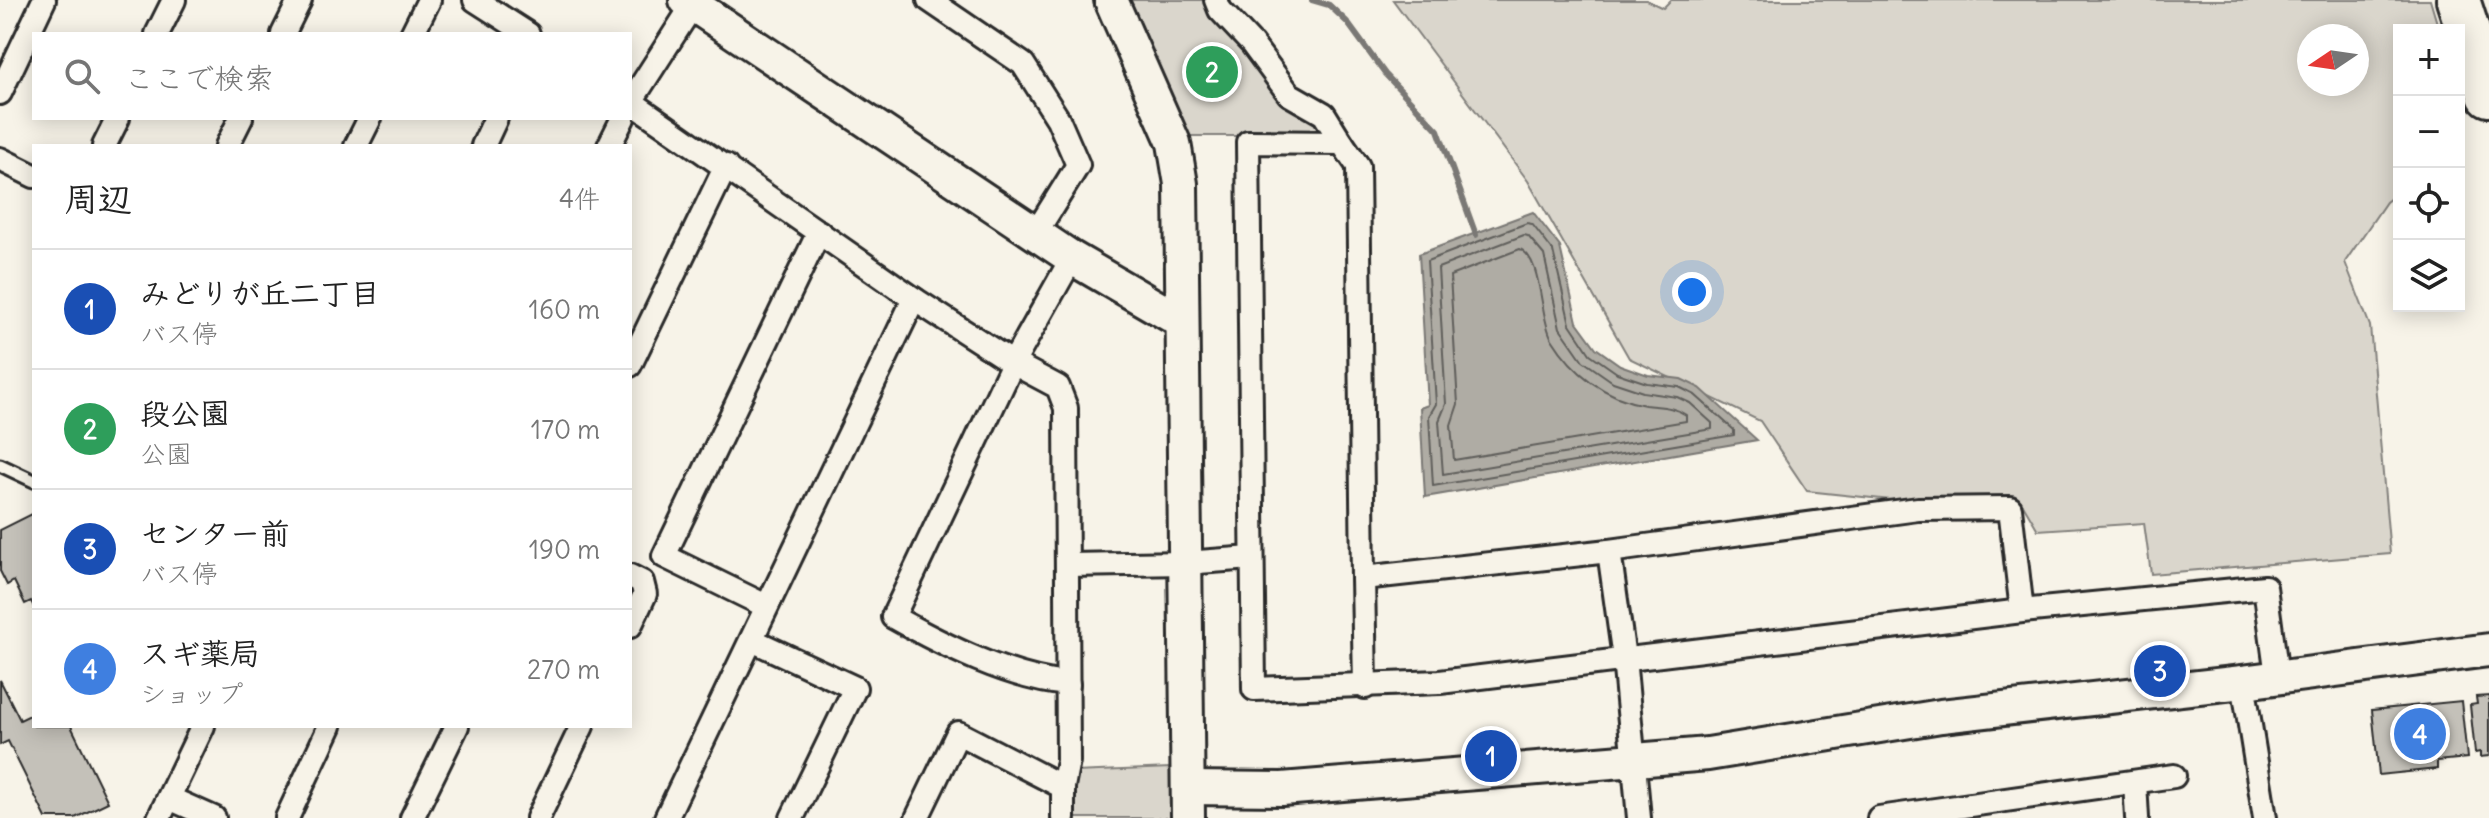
<!DOCTYPE html>
<html lang="ja">
<head>
<meta charset="utf-8">
<style>
  body { margin:0; font-family:Delius,"Klee One",sans-serif; background:#f2f2f2; color:#222 }
  .controls { position:absolute; right:24px; top:24px; display:grid; overflow:hidden; border-radius:0px; box-shadow:0 4px 20px #0003 }
  .controls button { width:72px; height:72px; display:grid; place-items:center; padding:0; border:0; border-bottom:2px solid #e0e0e0; background:#fff; color:#222; font:40px sans-serif }
  .compass { position:absolute; left:2297px; top:24px; width:72px; height:72px; border-radius:50%; background:#fff; box-shadow:0 4px 20px #0003; rotate:257deg }
  .you { position:absolute; left:1692px; top:292px; width:28px; height:28px; margin:-20px; border:6px solid #fff; border-radius:50%; background:#1a73e8; box-shadow:0 0 0 12px #1a73e833 }
  .badge { display:grid; place-items:center; width:52px; height:52px; border-radius:50%; background:#c8321e; color:#fff; font-size:26px; font-weight:700 }
  .pin { position:absolute; translate:-50% -50%; border:4px solid #fff; box-shadow:0 2px 8px #0006 }
  .list { margin:0; padding:0; list-style:none }
  h2 { display:flex; justify-content:space-between; align-items:center; height:104px; margin:0; padding:0 32px; font-size:34px }
  h2 small { font-size:26px; font-weight:400; color:#767676 }
  .list li { display:grid; grid-template-columns:52px 1fr auto; gap:24px; align-items:center; box-sizing:border-box; height:120px; padding:0 32px; border-top:2px solid #e0e0e0 }
  .list b { display:block; font-size:30px; white-space:nowrap }
  .list p { margin:0; font-size:26px; white-space:nowrap; color:#767676 }
  .list em { font-size:26px; font-style:normal; color:#767676 }
  .icon { flex:none; width:44px; height:44px; fill:none; stroke:currentColor; stroke-width:2; stroke-linecap:round; stroke-linejoin:round }
  .map { position:relative; flex:none; width:2489px; height:818px; overflow:hidden }
  .search { position:absolute; background:#fff; box-shadow:0 4px 20px #0003; left:32px; top:32px; width:600px; height:88px; display:flex; align-items:center; gap:20px; box-sizing:border-box; padding:0 28px; border-radius:0px; color:#767676; font-size:30px }
  .panel { position:absolute; background:#fff; box-shadow:0 4px 20px #0003; left:32px; top:144px; width:600px; height:584px; border-radius:0px }
  .map>svg:first-child { display:block }
  .green { fill:#dad6cc; stroke:#82807c; stroke-width:2; fill-rule:evenodd }
  .water { fill:#afaca4; stroke:#7a7874; stroke-width:2 }
  .lines { fill:none; stroke-linecap:round; stroke-linejoin:round }
  .shore { stroke:#605f5b; stroke-width:2 }
  .stream { stroke:#7a7874; stroke-width:6 }
  .building { fill:#c4c1b9; stroke:#2b2b2b; stroke-width:2 }
  .lane-casing { stroke:#2b2b2b; stroke-width:17 }
  .street-casing { stroke:#2b2b2b; stroke-width:28 }
  .secondary-casing { stroke:#2b2b2b; stroke-width:38 }
  .highway-casing { stroke:#2b2b2b; stroke-width:48 }
  .lane { stroke:#f7f3e8; stroke-width:11 }
  .street { stroke:#f7f3e8; stroke-width:22 }
  .secondary { stroke:#f7f3e8; stroke-width:32 }
  .highway { stroke:#f7f3e8; stroke-width:42 }
</style>
</head>
<body>
<div class="map">
<svg width="2489" height="818" viewBox="0 0 2489 818">
  <rect width="100%" height="100%" fill="#f7f3e8"/>
  <filter id="ink" filterUnits="userSpaceOnUse"><feTurbulence type="fractalNoise" baseFrequency=".0125" numOctaves="2"/><feDisplacementMap in="SourceGraphic" scale="16" xChannelSelector="R" yChannelSelector="G"/><feConvolveMatrix kernelMatrix="1 2 1 2 8 2 1 2 1" color-interpolation-filters="sRGB"/></filter>
  <g filter="url(#ink)">
    <g class="green">
      <path d="M 1127,0 L 1209,0 L 1325,123 L 1315,136 L 1185,136 Z"/>
      <path d="M 1393,0 L 1646,0 L 1663,8 L 1671,0 L 2430,0 L 2439,30 L 2399,30 L 2399,192 L 2386,202 L 2345,262 L 2370,326 L 2390,554 L 2151,574 L 2144,523 L 2038,530 L 2021,501 L 1919,503 L 1807,491 L 1760,421 L 1629,358 L 1528,181 ZM 2309,36 L 2357,36 L 2357,84 L 2309,84 Z"/>
      <path d="M 1170,768 L 1171,818 L 1074,818 L 1075,772 Z"/>
    </g>
    <path class="water" d="M 1533,212 L 1560,247 L 1577,322 L 1596,348 L 1620,365 L 1648,375 L 1681,379 L 1700,388 L 1757,440 L 1425,497 L 1420,408 L 1428,405 L 1419,254 Z"/>
    <g class="lines">
      <g class="shore">
        <path d="M 1527,223 L 1532,224 L 1553,251 L 1570,324 L 1590,354 L 1617,373 L 1647,383 L 1679,387 L 1695,395 L 1734,430 L 1734,435 L 1433,486 L 1429,416 L 1436,404 L 1427,261 Z"/>
        <path d="M 1524,235 L 1528,236 L 1544,255 L 1560,328 L 1583,361 L 1613,382 L 1643,392 L 1677,397 L 1690,403 L 1712,423 L 1712,429 L 1443,474 L 1439,421 L 1446,404 L 1438,268 Z"/>
        <path d="M 1520,249 C 1543,259 1539,317 1552,339 C 1573,373 1605,398 1645,405 C 1660,407 1673,406 1686,415 L 1686,421 L 1454,460 L 1451,425 L 1458,404 L 1450,276 Z"/>
      </g>
      <path class="stream" d="M 1312,0 L 1329,5 L 1347,22 L 1385,74 L 1438,130 L 1476,235"/>
    </g>
    <g class="building">
      <path d="M 34,513 L 34,607 L 31,601 L 25,604 L 14,581 L 7,585 L 0,571 L 0,530 Z"/>
      <path d="M 0,680 L 20,720 L 34,713 L 34,726 L 71,726 L 108,802 L 75,818 L 46,818 L 8,741 L 0,745 Z"/>
      <path d="M 2489,696 L 2489,756 L 2480,757 L 2480,752 L 2475,753 L 2470,705 L 2477,704 L 2476,697 Z"/>
      <path d="M 2461,701 L 2467,758 L 2437,761 L 2437,769 L 2379,775 L 2372,710 Z"/>
    </g>
    <g class="lines">
      <g class="lane-casing">
        <path id="lane" d="M 0,465 L 34,481"/>
      </g>
      <g class="street-casing">
        <g id="street">
          <path d="M 475,0 L 528,34"/>
          <path d="M 929,0 L 1023,64 L 1058,119 L 1078,165 L 1035,234"/>
          <path d="M 1216,0 L 1220,10 L 1252,44 L 1289,94 L 1324,114 L 1342,143"/>
          <path d="M 157,34 L 174,0"/>
          <path d="M 283,34 L 300,0"/>
          <path d="M 412,34 L 429,0"/>
          <path d="M 0,93 L 44,0"/>
          <path d="M 630,101 L 914,299 L 1013,363 L 1058,387 L 1066,408 L 1068,761 L 1063,787 L 1063,818"/>
          <path d="M 630,103 L 696,0"/>
          <path d="M 104,146 L 118,118"/>
          <path d="M 227,146 L 241,118"/>
          <path d="M 356,146 L 370,118"/>
          <path d="M 483,146 L 496,118"/>
          <path d="M 609,146 L 623,118"/>
          <path d="M 0,159 L 34,176"/>
          <path d="M 630,365 L 726,166"/>
          <path d="M 1609,551 L 1624,658 L 1639,818"/>
          <path d="M 1068,565 L 1185,563 L 1252,558"/>
          <path d="M 630,576 L 642,582 L 645,594 L 630,626"/>
          <path d="M 1363,578 L 1365,687"/>
          <path d="M 766,606 L 664,556 L 819,232"/>
          <path d="M 2022,611 L 2010,508 L 1918,509 L 1609,551 L 1363,578 L 1358,166 L 1342,143 L 1248,142 L 1254,689 L 1440,682 L 2022,611 L 2265,587 L 2277,676"/>
          <path d="M 752,640 L 855,688 L 792,818"/>
          <path d="M 2243,682 L 2265,818"/>
          <path d="M 1068,684 C 1010,679 943,645 893,617 L 1013,363 L 1072,258"/>
          <path d="M 2135,782 L 2137,818"/>
          <path d="M 169,798 L 214,818"/>
          <path d="M 159,818 L 203,726"/>
          <path d="M 287,818 L 330,726"/>
          <path d="M 412,818 L 457,726"/>
          <path d="M 538,818 L 582,726"/>
          <path d="M 666,818 L 914,299"/>
          <path d="M 917,818 L 958,733 L 1063,787"/>
          <path d="M 1879,818 L 2174,776"/>
        </g>
      </g>
      <g class="secondary-casing">
        <g id="secondary">
          <path d="M 686,0 L 1072,258 L 1182,322"/>
          <path d="M 1111,0 L 1174,143 L 1181,184 L 1188,818"/>
          <path d="M 1188,788 L 1282,789 L 1708,754 L 1941,716 L 2243,682 L 2489,650"/>
        </g>
      </g>
      <g class="highway-casing">
        <path id="highway" d="M 2458,0 L 2489,95"/>
      </g>
      <use href="#lane" class="lane"/>
      <use href="#street" class="street"/>
      <use href="#secondary" class="secondary"/>
      <use href="#highway" class="highway"/>
    </g>
  </g>
</svg>
<div class="controls">
<button>+</button>
<button>−</button>
<button><svg class="icon" aria-label="locate" viewBox="0 0 24 24"><circle cx="12" cy="12" r="6"/><path d="M12 2v4M12 18v4M2 12h4M18 12h4"/></svg></button>
<button><svg class="icon" aria-label="layers" viewBox="0 0 24 24"><path d="M12 4l9 5-9 5-9-5zM3 14l9 5 9-5"/></svg></button>
</div>
<svg class="compass" viewBox="-18 -18 36 36"><path d="M0-13l5 13h-10z" fill="#e53935"/><path d="M0 13l5-13h-10z" fill="#767676"/></svg>
<div class="you"></div>
<div class="pin badge" style="left:1491px;top:756px;background:#1a4fb4">1</div>
<div class="pin badge" style="left:1212px;top:72px;background:#2e9e5b">2</div>
<div class="pin badge" style="left:2160px;top:671px;background:#1a4fb4">3</div>
<div class="pin badge" style="left:2420px;top:734px;background:#3f7fe0">4</div>
<div class="search"><svg class="icon" aria-label="search" viewBox="0 0 24 24"><circle cx="10" cy="10" r="6"/><path d="M15 15l6 6"/></svg>ここで検索</div>
<section class="panel">
<h2>周辺<small>4件</small></h2>
<ul class="list">
<li><span class="badge" style="background:#1a4fb4">1</span><div><b>みどりが丘二丁目</b><p>バス停</p></div><em>160 m</em></li>
<li><span class="badge" style="background:#2e9e5b">2</span><div><b>段公園</b><p>公園</p></div><em>170 m</em></li>
<li><span class="badge" style="background:#1a4fb4">3</span><div><b>センター前</b><p>バス停</p></div><em>190 m</em></li>
<li><span class="badge" style="background:#3f7fe0">4</span><div><b>スギ薬局</b><p>ショップ</p></div><em>270 m</em></li>
</ul>
</section>
</div>
</body>
</html>
